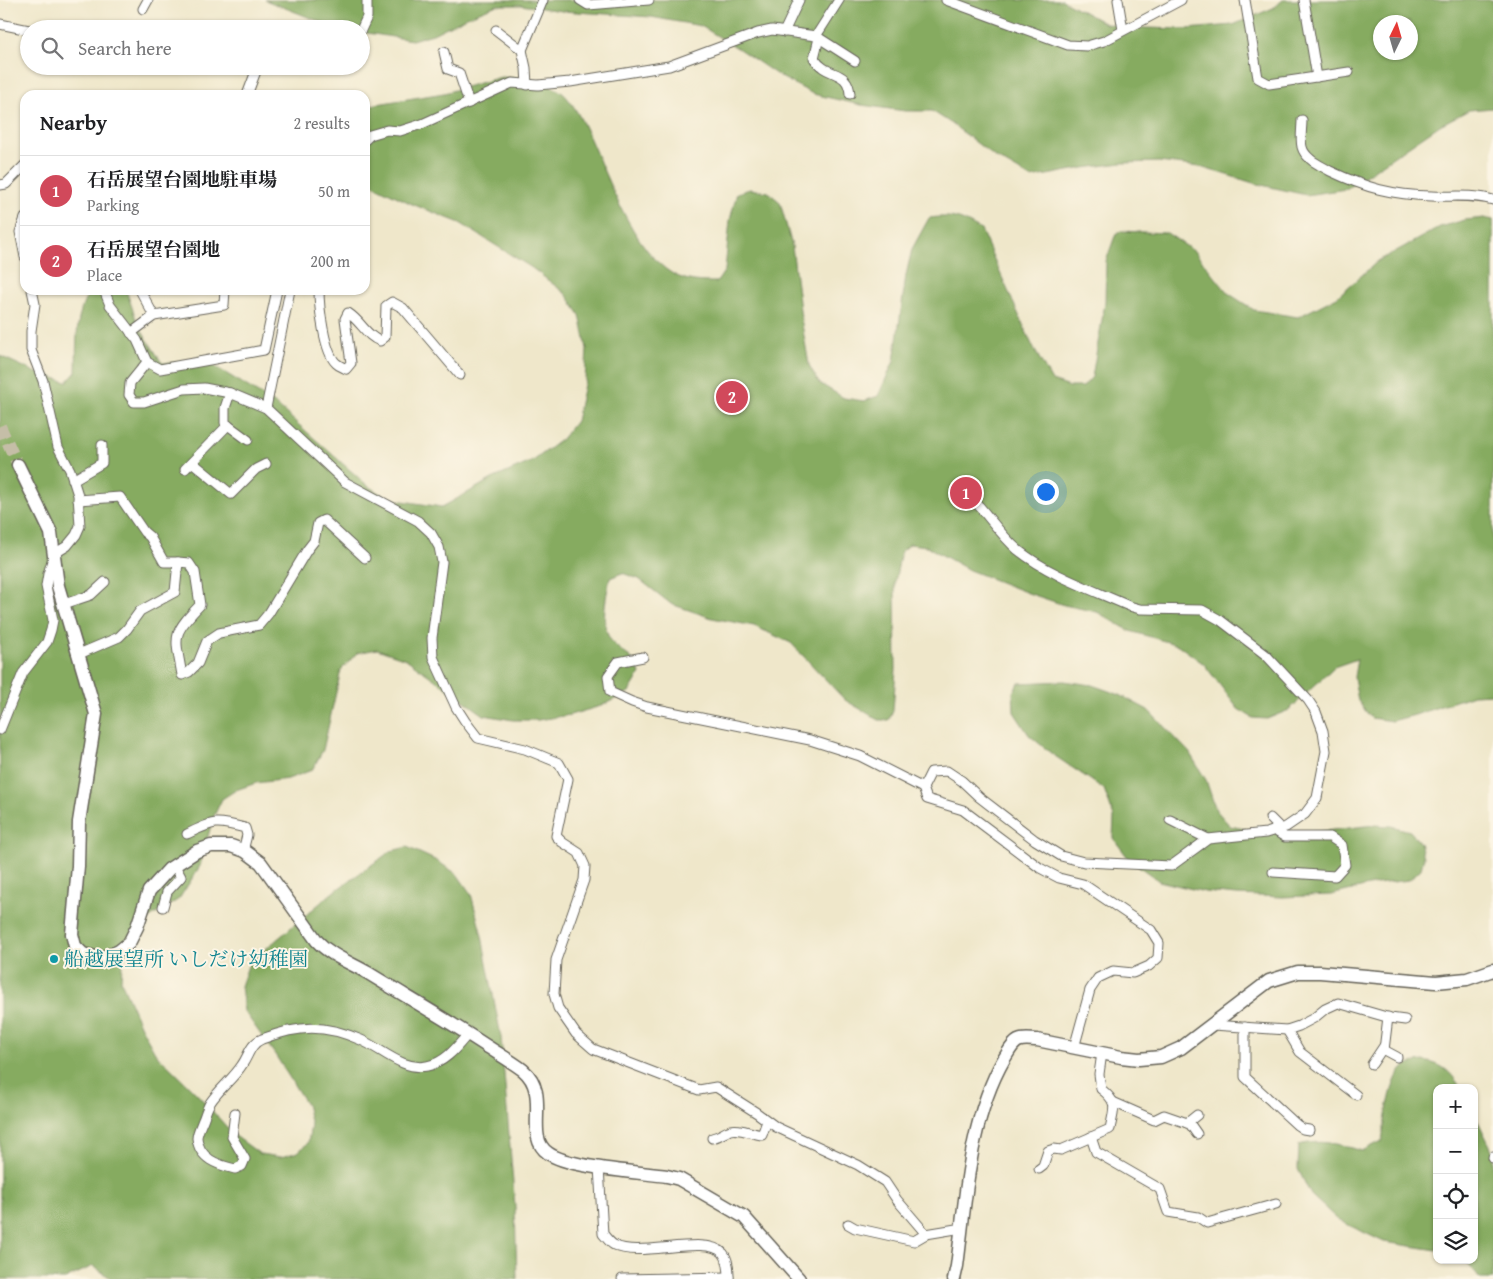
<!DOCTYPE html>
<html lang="en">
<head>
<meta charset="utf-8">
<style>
  body { margin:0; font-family:"Gentium Book Plus","Noto Serif JP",serif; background:#f2f2f2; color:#202124 }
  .controls { position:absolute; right:15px; bottom:15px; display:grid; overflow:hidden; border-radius:10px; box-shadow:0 1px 4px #0004 }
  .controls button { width:45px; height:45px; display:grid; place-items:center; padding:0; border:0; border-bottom:1px solid #e0e0e0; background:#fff; color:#202124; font:25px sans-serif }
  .compass { position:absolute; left:1373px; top:15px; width:45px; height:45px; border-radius:50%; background:#fff; box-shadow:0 1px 4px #0004; rotate:5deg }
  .you { position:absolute; left:1045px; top:491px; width:18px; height:18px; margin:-12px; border:4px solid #fff; border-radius:50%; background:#1a73e8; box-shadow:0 0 0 8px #1a73e833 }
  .badge { display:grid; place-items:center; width:32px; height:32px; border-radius:50%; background:#d1495b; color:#fff; font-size:16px; font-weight:700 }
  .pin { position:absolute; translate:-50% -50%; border:2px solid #fff; box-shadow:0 1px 5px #0006 }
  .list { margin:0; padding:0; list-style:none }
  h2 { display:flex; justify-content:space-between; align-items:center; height:65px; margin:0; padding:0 20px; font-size:21px }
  h2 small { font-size:16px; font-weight:400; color:#757577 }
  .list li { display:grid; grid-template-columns:32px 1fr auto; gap:15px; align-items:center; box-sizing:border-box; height:70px; padding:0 20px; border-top:1px solid #e0e0e0 }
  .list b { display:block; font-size:19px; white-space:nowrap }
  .list p { margin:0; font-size:16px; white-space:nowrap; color:#757577 }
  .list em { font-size:16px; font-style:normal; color:#757577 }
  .icon { flex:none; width:28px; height:28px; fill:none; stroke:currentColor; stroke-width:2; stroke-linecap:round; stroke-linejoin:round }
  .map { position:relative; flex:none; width:1493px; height:1279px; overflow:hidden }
  .search { position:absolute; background:#fff; box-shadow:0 1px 4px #0004; left:20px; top:20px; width:350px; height:55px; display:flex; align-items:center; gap:12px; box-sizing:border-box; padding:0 18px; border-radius:28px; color:#757577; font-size:19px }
  .panel { position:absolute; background:#fff; box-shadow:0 1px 4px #0004; left:20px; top:90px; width:350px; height:205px; border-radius:15px }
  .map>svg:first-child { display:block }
  .forest { fill:#86ab61; stroke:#51643e; fill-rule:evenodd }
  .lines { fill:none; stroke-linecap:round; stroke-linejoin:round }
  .secondary-tunnel { stroke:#c5bea7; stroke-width:12; stroke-dasharray:12 6; stroke-linecap:butt }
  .street-casing { stroke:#666359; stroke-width:11 }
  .secondary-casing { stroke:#666359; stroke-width:15 }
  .street { stroke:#fff; stroke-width:9 }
  .secondary { stroke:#fff; stroke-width:12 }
  .culture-dot { fill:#0f9aa8; stroke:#fcf5e5; stroke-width:2 }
  .labels { text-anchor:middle; stroke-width:4; stroke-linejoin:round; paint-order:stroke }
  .culture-label { font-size:20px; fill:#0d838f; stroke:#fcf5e5; text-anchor:start }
</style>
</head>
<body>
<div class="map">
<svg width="1493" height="1279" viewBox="0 0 1493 1279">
  <rect width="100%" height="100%" fill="#fcf5e5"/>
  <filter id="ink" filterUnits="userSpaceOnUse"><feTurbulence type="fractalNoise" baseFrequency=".02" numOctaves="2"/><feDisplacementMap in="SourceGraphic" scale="10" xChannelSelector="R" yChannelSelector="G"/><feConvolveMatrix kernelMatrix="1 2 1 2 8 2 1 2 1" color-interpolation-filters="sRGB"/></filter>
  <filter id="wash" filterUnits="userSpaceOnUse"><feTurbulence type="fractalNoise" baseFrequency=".0096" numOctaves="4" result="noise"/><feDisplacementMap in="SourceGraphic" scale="20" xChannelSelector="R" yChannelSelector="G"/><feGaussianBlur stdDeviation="1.12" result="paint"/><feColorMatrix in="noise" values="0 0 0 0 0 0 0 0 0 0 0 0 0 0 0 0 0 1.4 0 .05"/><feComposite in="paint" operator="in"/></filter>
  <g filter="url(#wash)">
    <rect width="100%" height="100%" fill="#efe7ca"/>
    <g class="forest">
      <path d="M 265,0 L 1062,0 L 1106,24 L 1146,28 L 1187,29 L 1233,25 L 1273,8 L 1283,0 L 1493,0 L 1493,108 L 1469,110 L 1440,125 L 1346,189 L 1306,195 L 1257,184 L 1200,167 L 1159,162 L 1122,163 L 1084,168 L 1031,178 L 995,157 L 952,124 L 932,111 L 905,111 L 861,105 L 813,94 L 779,76 L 739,49 L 701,26 L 651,17 L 562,11 L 521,5 L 497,5 L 467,17 L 433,34 L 412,40 L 361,32 L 361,29 L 336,28 ZM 1380,22 L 1410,22 L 1410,52 L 1380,52 Z"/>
      <path d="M 501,77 C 522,78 542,80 560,91 C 573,100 584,125 590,139 C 608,179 634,251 673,274 C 687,282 702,282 717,282 L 725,270 L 730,220 L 737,193 L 750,189 L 768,192 L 780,202 L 792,246 L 801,318 L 809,365 L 819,383 L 844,398 L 864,401 L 878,396 L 894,361 L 906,275 L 912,249 L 929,218 C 954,215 960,218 981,230 L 1033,347 L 1052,381 L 1070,387 L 1083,387 L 1092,377 L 1105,303 L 1106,261 L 1115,236 L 1121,231 L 1167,233 L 1195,252 L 1228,293 L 1254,310 L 1298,317 L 1337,297 L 1378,261 L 1440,227 L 1465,220 L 1484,218 L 1493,220 L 1493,694 L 1473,695 L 1415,715 L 1392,721 L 1371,718 L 1358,701 L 1354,677 L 1357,659 L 1334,667 L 1289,710 L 1267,719 L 1253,718 L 1238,709 L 1204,664 L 1178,645 L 1130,631 L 1097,612 L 1064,605 L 1028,593 L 969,570 L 926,546 L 910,544 L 901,551 L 895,582 L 896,669 L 893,711 L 889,720 L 879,720 L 845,700 L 791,643 L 754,626 L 712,618 L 671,604 L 639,579 L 622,573 L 610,578 C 606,597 598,630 615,645 C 628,658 634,655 640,674 L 629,692 L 601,706 L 570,715 L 538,720 L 513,720 L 484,715 L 406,659 L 377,649 L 357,653 L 341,670 L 323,750 L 312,770 L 288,779 L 256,783 L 236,790 L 222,799 L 213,818 L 200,866 L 179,899 L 142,923 L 133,936 L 122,965 L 121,981 L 141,1027 L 156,1054 L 197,1094 L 234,1135 L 260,1154 L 281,1157 L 298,1152 L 308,1143 L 311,1125 L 306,1104 L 276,1056 L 244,1011 L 241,986 L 249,963 L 332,893 L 391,851 L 407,847 L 437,861 L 457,874 L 471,894 L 482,936 L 501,1037 L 515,1207 L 517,1279 L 112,1279 L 93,1266 L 65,1279 L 0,1279 L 0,356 L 37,373 L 67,382 L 76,372 C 77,344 74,313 91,290 L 126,290 L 138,325 L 162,363 L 209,363 L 273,402 L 368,486 L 389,499 L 442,507 L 492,479 L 533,461 L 562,439 L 576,421 L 585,380 L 587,349 L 580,315 L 566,294 L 532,268 L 460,223 L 412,204 L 365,181 L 365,106 L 444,93 Z"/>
      <path d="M 1064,681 L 1092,685 L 1120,695 L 1148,710 L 1189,752 L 1206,780 L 1216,810 L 1230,826 L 1260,832 L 1299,834 L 1374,825 L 1391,826 L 1410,831 L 1420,843 L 1424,857 L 1421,869 L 1409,880 L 1377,884 L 1331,895 L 1282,897 L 1237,895 L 1205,892 L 1159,881 L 1129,859 L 1113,838 L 1114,817 L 1104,789 L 1052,754 L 1029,735 L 1014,712 L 1013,692 L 1019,683 Z"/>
      <path d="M 1423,1061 C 1443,1064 1450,1071 1461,1088 L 1437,1088 L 1437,1250 L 1384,1242 L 1338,1220 L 1311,1195 L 1298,1169 L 1299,1145 C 1321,1139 1340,1144 1362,1151 L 1382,1141 C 1385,1123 1390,1074 1407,1065 C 1411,1062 1418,1062 1423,1061 Z"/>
      <path d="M 1474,1113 L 1493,1152 L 1493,1279 L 1480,1279 L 1468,1264 L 1462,1260 L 1474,1260 Z"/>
    </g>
  </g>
  <g filter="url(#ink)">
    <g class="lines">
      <path class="secondary-tunnel" d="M 0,426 L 18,465"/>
      <g class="street-casing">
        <g id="street">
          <path d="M 580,0 L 588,5 L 649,0"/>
          <path d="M 946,0 L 1068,45 L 1087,46 L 1104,41 L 1181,0"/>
          <path d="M 1118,0 L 1123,30"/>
          <path d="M 1245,0 L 1258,78 L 1269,84 L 1349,72"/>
          <path d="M 1304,0 L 1317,77"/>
          <path d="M 143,9 L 148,0"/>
          <path d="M 0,24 L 29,30"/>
          <path d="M 361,30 L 367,17 L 367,0"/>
          <path d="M 496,30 L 522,50 L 526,68 L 527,85"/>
          <path d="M 784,32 L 799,0"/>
          <path d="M 816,36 L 855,61"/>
          <path d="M 819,38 L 814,58 C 827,79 848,68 850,94"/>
          <path d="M 522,50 L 543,0"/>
          <path d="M 444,52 L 448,69 L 459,73 L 469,103"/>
          <path d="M 247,95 L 258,66"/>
          <path d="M 1302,120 C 1302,128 1300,139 1302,147 C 1305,159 1320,165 1330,171 C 1366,188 1392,195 1432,196 C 1452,197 1474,194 1493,200"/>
          <path d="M 365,140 L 370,135 L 387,130 L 400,131 L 422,124 L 512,83 L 538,85 L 570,82 L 669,66 L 758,33 L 772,30 L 816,36 L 839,0"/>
          <path d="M 0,185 L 6,184 L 25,165"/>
          <path d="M 25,218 L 20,232 L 25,257"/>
          <path d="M 104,290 L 110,305 L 137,340 L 147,362 L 160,369 L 264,350 L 277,290"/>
          <path d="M 140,290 L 154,316"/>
          <path d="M 319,290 C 319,306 324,352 336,363 C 339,366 343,367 346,369 L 351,363 L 345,319 L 348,313 C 362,322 366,336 380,341 L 385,337 L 386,306 L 392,302 L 403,308 L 460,375"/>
          <path d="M 131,333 L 154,316 L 224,305 L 225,290"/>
          <path d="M 147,362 L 130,383 L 129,395 L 134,402 L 144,402 L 184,389 L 204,388 L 230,393 L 266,408 L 345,482 L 418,521 L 431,533 L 439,547 L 442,562 L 432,638 L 433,657 L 456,707 L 465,721 L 478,738 L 525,749 L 559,763 L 568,779 L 556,836 L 562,842 L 579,853 L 585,866 L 584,880 L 556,960 L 554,994 L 558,1008 L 576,1034 L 593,1049 L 699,1090 L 716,1087 L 757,1113 L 776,1127 L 858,1165 L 885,1182 L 897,1200 L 926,1234 L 962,1228"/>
          <path d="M 230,393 L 225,408 L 225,423 L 248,440"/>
          <path d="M 266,408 L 290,290"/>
          <path d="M 192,462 L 231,494 L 256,469 L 266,464"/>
          <path d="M 185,469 L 228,425"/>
          <path d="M 73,480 L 102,463 L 102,445"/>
          <path d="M 78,500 L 120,497 L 144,532 L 150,537 L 164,562 L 178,562"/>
          <path d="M 64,604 L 91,595 L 105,582"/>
          <path d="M 79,654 L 119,637 L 127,629 L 140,611 L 175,592 L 178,562 L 189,563 L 195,572 L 200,605 C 171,635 175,635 182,675 L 189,672 L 198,663 L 207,641 L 219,633 L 259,625 L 269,613 L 307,550 L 314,541 L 318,523 L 324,520 L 365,558"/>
          <path d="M 643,657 L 618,662 L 608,676 L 610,692 L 632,702 L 647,707 L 810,740 L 860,756 L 923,788 L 927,799 L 963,810 L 1040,868 L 1059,878 L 1083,884 L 1151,930 L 1159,943 L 1158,958 L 1149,966 L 1133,973 L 1113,971 L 1098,978 L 1090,990 L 1074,1048"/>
          <path d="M 0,730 L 23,673 L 47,642 L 51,630 L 53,620 L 46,586 L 48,574 L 54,554 L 67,546 L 76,535 L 80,526 L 78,495 L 70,470 L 58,447 L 43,381 L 31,350 L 31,331 L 35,304 L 32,290"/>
          <path d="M 923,788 L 931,772 L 947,771 L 962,781 L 979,797 L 1035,840 L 1061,856 L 1084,862 L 1171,866 L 1208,839 L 1266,833 L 1286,827 L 1305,814 L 1317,798 L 1326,751 L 1323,731 L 1316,712 L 1308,700 L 1266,655 L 1220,620 L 1202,610 L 1140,609 L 1129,606 C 1091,589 1051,576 1018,550 C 1003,537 992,521 979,506"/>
          <path d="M 1270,818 L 1281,829"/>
          <path d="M 1170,820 L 1208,839"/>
          <path d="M 187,834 C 215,821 215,820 245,828 L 247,835 L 243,851"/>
          <path d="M 1273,872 L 1335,876 L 1345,865 L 1342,845 L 1330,837 L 1285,837 L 1274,830"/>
          <path d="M 163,907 L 167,892 L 181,877 L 175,866"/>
          <path d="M 1388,1017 L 1384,1050 L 1397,1057"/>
          <path d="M 1213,1025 L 1287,1030 L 1299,1026 L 1314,1018 L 1325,1009 L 1338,1003 L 1390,1018 L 1405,1020"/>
          <path d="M 1245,1027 L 1245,1077 L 1297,1125 L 1303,1129 L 1309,1130"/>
          <path d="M 1287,1030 L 1300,1052 L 1356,1095"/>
          <path d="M 1372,1064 L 1384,1046"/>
          <path d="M 1113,1102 L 1154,1120 L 1164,1115 L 1190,1124 L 1197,1134"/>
          <path d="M 235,1113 L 232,1137 L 245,1159 L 242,1166 L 235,1169 C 218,1165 199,1159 197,1138 C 197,1133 201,1125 203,1120 C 205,1115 207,1108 210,1103 C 219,1089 233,1079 242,1065 C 249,1055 250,1044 262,1039 C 300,1025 324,1024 361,1040 C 382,1049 403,1071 427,1066 C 445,1063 457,1047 468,1034"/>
          <path d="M 1187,1123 L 1197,1115"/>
          <path d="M 1091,1137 L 1096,1152 L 1160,1189 L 1168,1212 L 1198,1217 L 1207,1223 L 1276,1204"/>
          <path d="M 712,1138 C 721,1136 721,1134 728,1131 C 736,1126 753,1134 762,1135 L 767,1121"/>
          <path d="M 1493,1157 L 1493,1158"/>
          <path d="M 599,1167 L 603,1234 C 606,1237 609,1242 614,1245 C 639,1259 705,1234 723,1253 C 729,1260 729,1271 729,1279"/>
          <path d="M 1039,1169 L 1043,1166 L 1048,1151 L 1054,1149 L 1061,1150 L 1110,1129 C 1114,1108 1119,1103 1101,1089 L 1099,1074 L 1102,1053"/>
          <path d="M 848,1224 L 855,1228 L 914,1241 L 926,1234"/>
          <path d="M 622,1279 L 729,1277"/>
        </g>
      </g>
      <g class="secondary-casing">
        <g id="secondary">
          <path d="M 18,465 L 51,533 L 58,586 L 96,714 L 79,822 L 78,866 L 72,934 L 75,946 L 83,954 L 96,957 L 108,956 L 119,951 L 129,943 L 137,927 L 149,891 L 169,869 L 197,851 L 211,846 L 231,846 L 245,851 L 261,863 L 317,941 C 331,956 351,963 368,973 C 407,997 447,1020 485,1045 C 497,1053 511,1061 523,1070 C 552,1094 523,1136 548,1153 C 568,1168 640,1172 667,1176 L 679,1179 L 744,1217 L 799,1279"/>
          <path d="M 954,1279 L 957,1266 C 966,1197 969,1120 1004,1059 C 1008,1053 1012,1044 1018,1041 C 1024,1038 1031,1040 1037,1040 L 1121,1057 L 1139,1059 L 1161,1057 L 1181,1048 L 1269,981 L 1298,972 L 1320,972 L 1436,982 L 1467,979 L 1493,970"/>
        </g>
      </g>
      <use href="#street" class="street"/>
      <use href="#secondary" class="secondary"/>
    </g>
  </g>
  <circle class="culture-dot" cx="54" cy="959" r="5"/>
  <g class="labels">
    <g class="culture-label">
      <text x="64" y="966">船越展望所 いしだけ幼稚園</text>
    </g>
  </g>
</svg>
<div class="controls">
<button>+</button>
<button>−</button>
<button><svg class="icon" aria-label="locate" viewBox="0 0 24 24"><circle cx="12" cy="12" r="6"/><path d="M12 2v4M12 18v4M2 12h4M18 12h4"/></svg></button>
<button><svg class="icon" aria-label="layers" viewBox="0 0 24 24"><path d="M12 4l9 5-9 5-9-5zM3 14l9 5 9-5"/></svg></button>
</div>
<svg class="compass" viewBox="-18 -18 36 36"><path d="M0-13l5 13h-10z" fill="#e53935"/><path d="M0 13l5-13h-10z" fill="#757577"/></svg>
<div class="you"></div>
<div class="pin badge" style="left:966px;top:493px">1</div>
<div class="pin badge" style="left:732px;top:397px">2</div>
<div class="search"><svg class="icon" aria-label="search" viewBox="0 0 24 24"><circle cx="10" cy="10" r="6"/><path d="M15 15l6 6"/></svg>Search here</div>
<section class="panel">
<h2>Nearby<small>2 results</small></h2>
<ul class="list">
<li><span class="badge">1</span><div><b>石岳展望台園地駐車場</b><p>Parking</p></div><em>50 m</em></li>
<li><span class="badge">2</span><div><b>石岳展望台園地</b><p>Place</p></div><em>200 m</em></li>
</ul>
</section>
</div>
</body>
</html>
